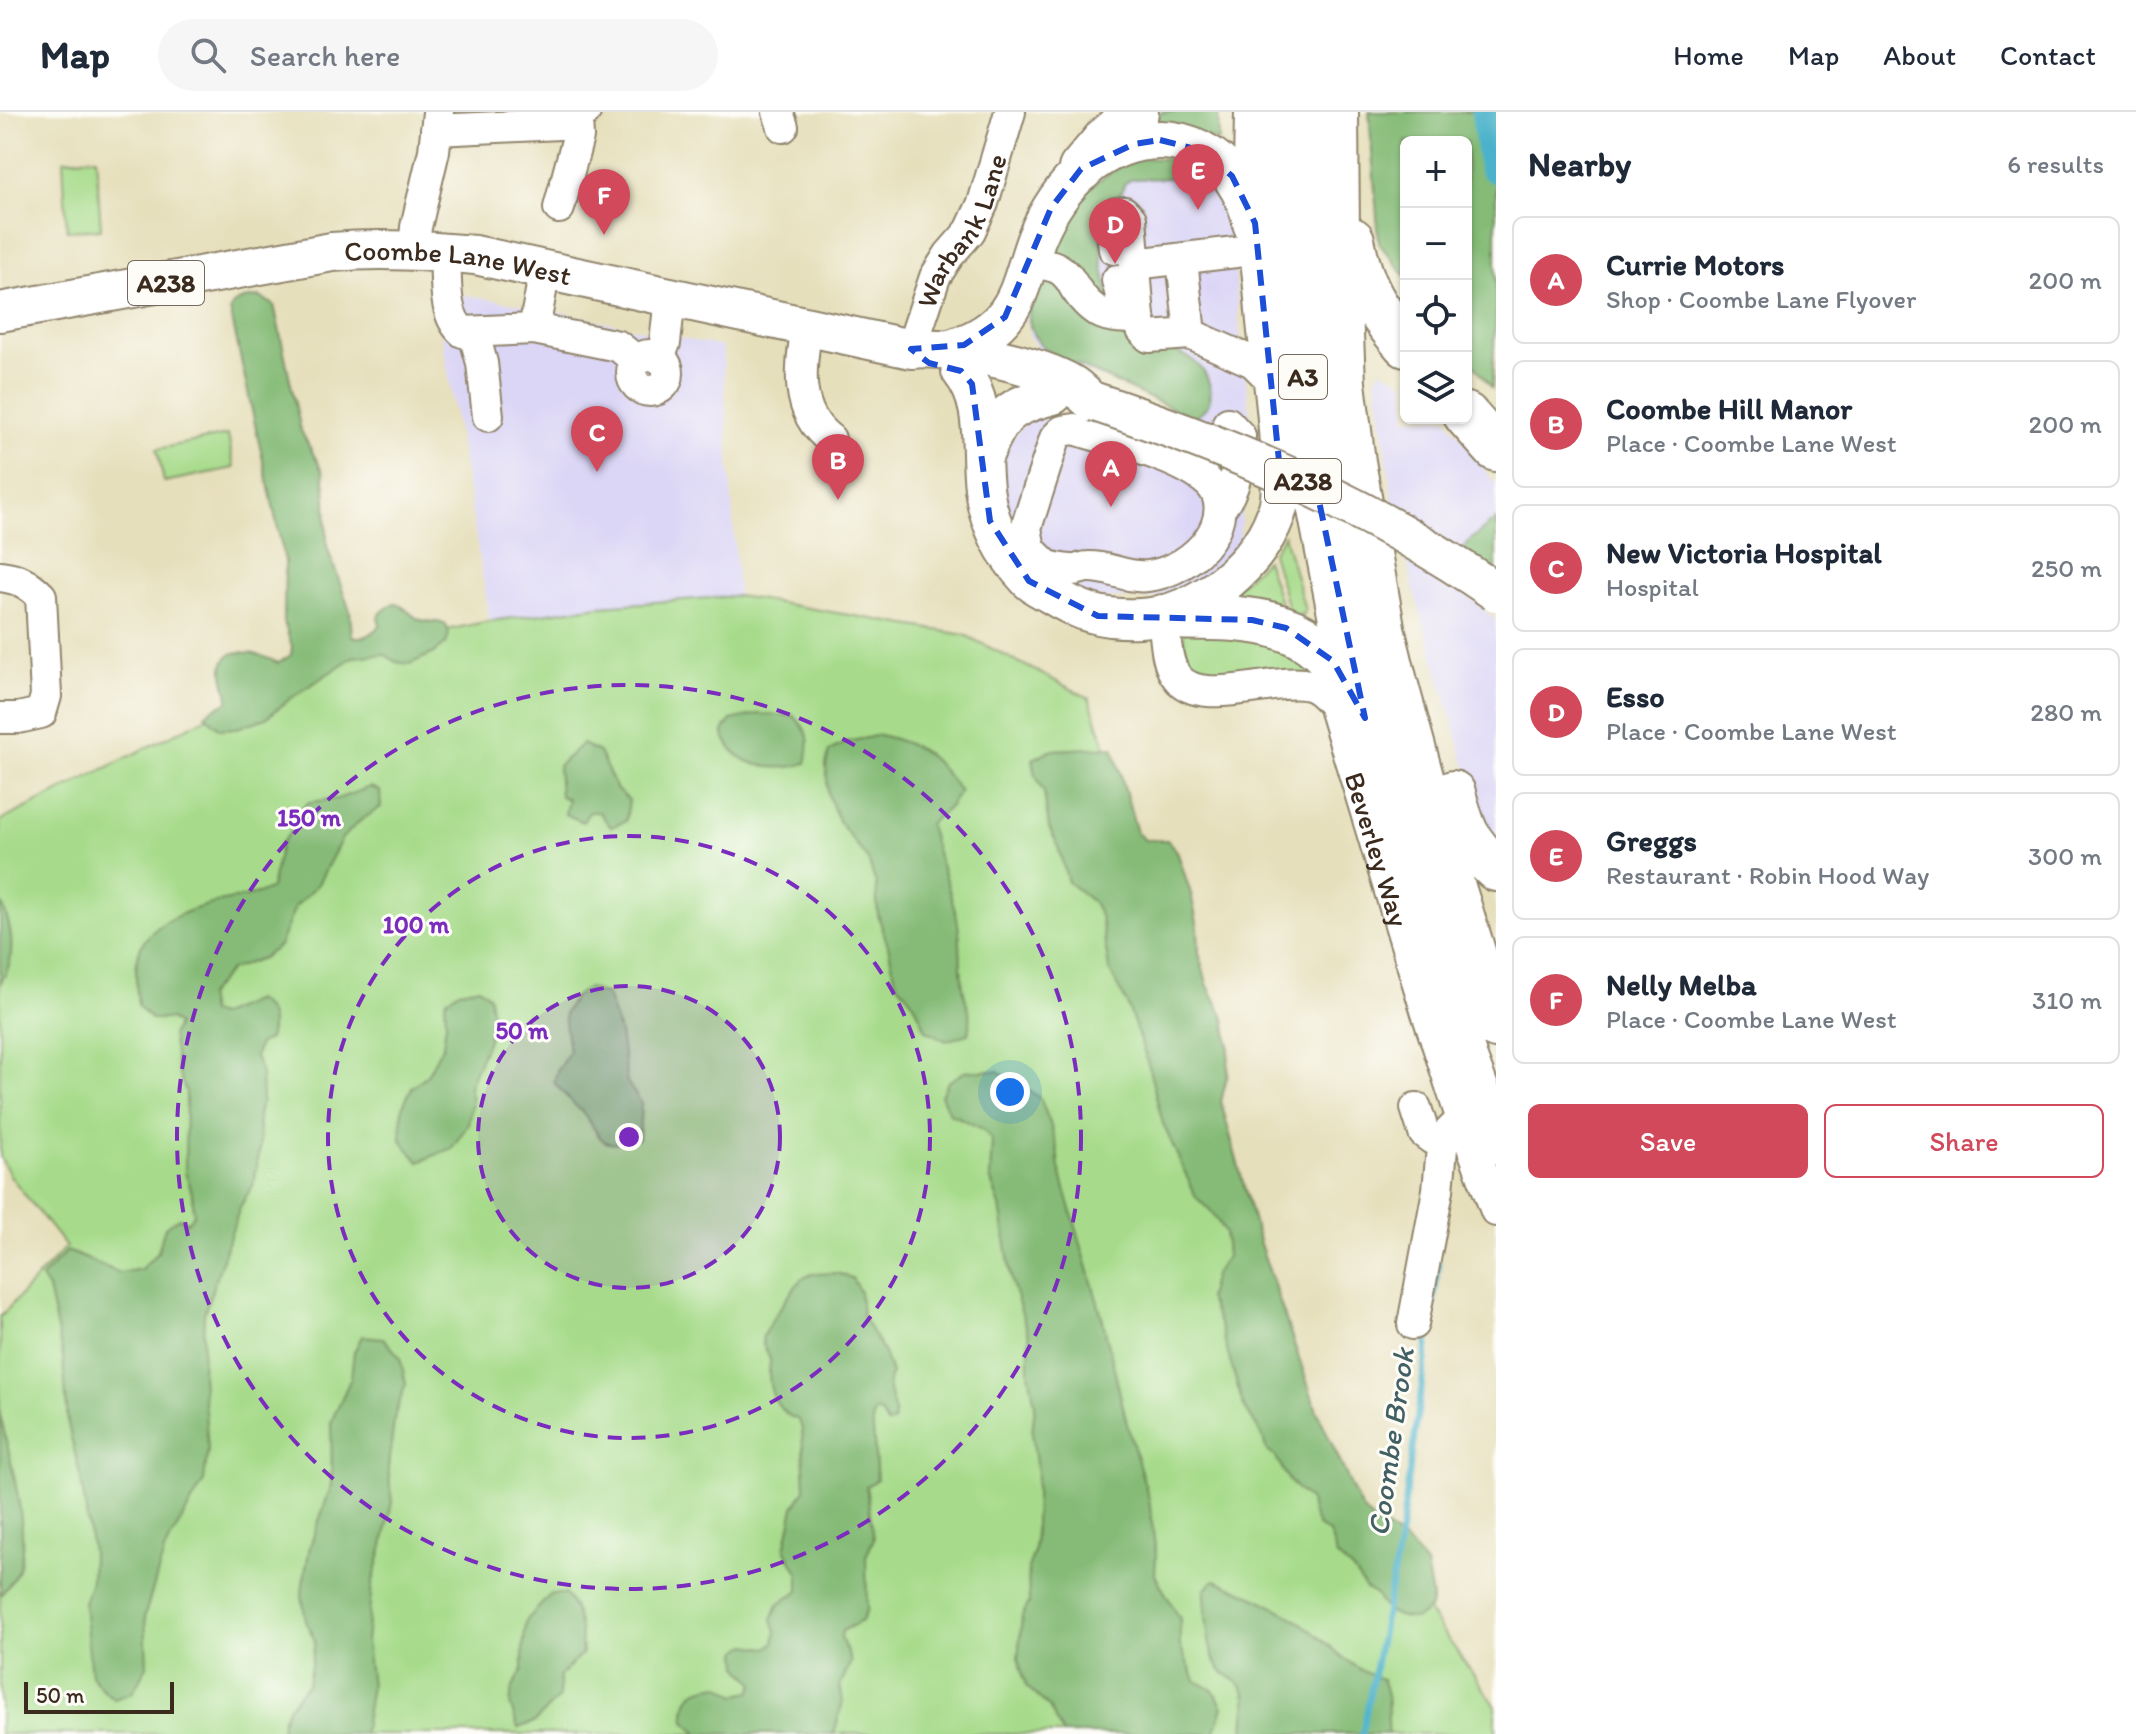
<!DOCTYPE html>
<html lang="en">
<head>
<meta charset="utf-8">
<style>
  body { margin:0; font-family:Itim,sans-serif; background:#f6f6f7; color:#1f2937 }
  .controls { position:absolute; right:24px; top:24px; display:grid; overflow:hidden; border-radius:12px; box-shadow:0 2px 6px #0004 }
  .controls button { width:72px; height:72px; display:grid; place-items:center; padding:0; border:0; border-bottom:2px solid #e0e1e3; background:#fff; color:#1f2937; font:40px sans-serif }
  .scale { position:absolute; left:24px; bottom:20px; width:150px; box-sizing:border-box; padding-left:8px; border:4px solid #3b2a1e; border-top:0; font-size:22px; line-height:28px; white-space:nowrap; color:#3b2a1e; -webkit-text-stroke:6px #fdfcf7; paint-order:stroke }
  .you { position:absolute; left:1010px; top:980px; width:28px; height:28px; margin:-20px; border:6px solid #fff; border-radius:50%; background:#1a73e8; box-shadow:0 0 0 12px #1a73e833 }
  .badge { display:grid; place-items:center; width:52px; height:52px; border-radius:50%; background:#d1495b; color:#fff; font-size:26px; font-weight:700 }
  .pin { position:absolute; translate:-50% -66px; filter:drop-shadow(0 2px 4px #0008) }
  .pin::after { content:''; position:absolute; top:42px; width:28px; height:24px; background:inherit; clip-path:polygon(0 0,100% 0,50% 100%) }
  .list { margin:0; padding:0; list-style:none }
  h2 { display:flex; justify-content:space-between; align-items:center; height:104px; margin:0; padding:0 32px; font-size:34px }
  h2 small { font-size:26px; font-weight:400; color:#747a83 }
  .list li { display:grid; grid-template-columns:52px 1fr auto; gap:24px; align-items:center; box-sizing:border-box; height:128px; margin:0 16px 16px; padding:0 16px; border:2px solid #e0e1e3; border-radius:12px }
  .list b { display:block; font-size:30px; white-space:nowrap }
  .list p { margin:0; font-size:26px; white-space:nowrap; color:#747a83 }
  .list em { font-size:26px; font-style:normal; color:#747a83 }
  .actions { display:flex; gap:16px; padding:24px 32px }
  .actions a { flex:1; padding:18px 0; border:2px solid #d1495b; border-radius:12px; text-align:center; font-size:28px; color:#d1495b }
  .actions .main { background:#d1495b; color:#fff }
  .icon { flex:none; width:44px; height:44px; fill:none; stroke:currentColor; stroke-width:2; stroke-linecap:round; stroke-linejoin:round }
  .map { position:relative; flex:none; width:1496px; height:1622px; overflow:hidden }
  header { display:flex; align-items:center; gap:48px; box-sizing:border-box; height:112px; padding:0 40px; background:#fff; border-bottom:2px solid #e0e1e3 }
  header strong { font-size:38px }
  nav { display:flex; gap:44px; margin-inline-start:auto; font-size:28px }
  .search { width:560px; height:72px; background:#f6f6f7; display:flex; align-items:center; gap:20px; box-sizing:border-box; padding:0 28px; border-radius:44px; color:#747a83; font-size:30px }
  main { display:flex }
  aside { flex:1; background:#fff }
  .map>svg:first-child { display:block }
  .built { fill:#dcd6f6 }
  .green { fill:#a7db8b; stroke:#718254; stroke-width:2 }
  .forest { fill:#85bb77; stroke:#60724a; stroke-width:2 }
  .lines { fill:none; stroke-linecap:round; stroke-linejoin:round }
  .stream { stroke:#4cb2cb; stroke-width:6 }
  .river { stroke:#4cb2cb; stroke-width:36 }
  .minor-casing { stroke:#90846c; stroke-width:34 }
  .major-casing { stroke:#90846c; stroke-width:42 }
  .highway-casing { stroke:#90846c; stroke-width:48 }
  .minor { stroke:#fff; stroke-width:30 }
  .major { stroke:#fff; stroke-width:38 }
  .highway { stroke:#fff; stroke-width:44 }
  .major-bridge-casing { stroke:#90846c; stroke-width:42; stroke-linecap:butt }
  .major-bridge { stroke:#fff; stroke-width:38 }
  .marked { fill:none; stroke:#1d4ed8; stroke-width:6; stroke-dasharray:16 10; stroke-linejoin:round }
  .ring { fill:none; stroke:#7b2cbf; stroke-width:4; stroke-dasharray:14 10 }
  .labels { text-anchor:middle; stroke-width:6; stroke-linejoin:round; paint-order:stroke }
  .shield { fill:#fdfcf7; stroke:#75695f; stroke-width:2 }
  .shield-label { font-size:26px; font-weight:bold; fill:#3b2a1e }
  .street-label { font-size:28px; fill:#3b2a1e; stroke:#fdfcf7 }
  .water-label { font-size:30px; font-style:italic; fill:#426063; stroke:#fdfcf7 }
  .centre { fill:#7b2cbf; stroke:#fdfcf7; stroke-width:4 }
  .ring-label { font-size:24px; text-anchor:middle; font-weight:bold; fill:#7b2cbf; stroke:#fdfcf7; stroke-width:6; stroke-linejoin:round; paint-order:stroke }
</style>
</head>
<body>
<header>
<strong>Map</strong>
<div class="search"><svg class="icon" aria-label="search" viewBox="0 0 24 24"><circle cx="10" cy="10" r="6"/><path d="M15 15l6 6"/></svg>Search here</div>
<nav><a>Home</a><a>Map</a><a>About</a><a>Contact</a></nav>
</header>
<main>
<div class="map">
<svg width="1496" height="1622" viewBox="0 0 1496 1622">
  <rect width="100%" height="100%" fill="#fdfcf7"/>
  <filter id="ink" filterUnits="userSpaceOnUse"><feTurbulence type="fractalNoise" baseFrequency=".0125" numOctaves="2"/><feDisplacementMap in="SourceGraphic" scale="16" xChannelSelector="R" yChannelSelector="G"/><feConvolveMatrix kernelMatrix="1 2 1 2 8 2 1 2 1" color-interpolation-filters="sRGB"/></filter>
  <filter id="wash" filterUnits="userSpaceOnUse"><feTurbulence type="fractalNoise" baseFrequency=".006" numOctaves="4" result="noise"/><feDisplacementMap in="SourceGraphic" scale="32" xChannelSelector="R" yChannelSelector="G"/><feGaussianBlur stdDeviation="1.8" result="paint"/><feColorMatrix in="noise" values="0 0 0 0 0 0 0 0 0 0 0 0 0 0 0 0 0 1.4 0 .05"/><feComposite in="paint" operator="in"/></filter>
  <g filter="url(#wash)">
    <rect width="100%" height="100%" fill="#e6dfbb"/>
    <g class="built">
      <path d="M 1174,41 L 1203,60 L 1218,83 L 1233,128 L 1238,205 L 1250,302 L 1239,433 L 1225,450 L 1186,475 L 1156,486 L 1099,486 L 1066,477 L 1005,408 L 1001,352 L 1010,329 L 1025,312 L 1040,304 L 1058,303 L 1065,310 L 1197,306 L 1040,240 L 1030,225 L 1024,198 L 1060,101 Z"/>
      <path d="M 434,178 L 531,194 L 722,235 L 738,484 L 599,494 L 490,509 Z"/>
      <path d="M 1381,257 L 1406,272 L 1406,306 L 1446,306 L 1496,373 L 1496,407 L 1472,427 L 1461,441 L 1469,485 L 1494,507 L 1496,513 L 1496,732 L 1479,700 L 1414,479 L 1393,391 L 1376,268 Z"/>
    </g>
    <g class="green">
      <path d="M 96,45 L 101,117 L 67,119 L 63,48 Z"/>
      <path d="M 228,323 L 234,356 L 164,370 L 157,337 Z"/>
      <path d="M 1284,423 L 1305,498 L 1302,503 L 1290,503 L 1272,441 Z"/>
      <path d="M 1266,448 L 1283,499 L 1219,491 Z"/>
      <path d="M 738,484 L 965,523 L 1089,586 L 1134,718 L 1311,1305 L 1364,1410 L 1496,1594 L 1496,1622 L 0,1622 L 0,1205 L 66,1135 L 11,1065 L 0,1045 L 0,709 L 304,557 L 432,521 L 490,509 L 599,494 Z"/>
      <path d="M 1183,519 L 1263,521 L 1307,555 L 1308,563 L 1214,570 L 1188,560 Z"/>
    </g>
    <g class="forest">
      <path d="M 1162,0 L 1218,0 L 1219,29 L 1159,13 L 1154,7 Z"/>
      <path d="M 1369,0 L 1496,0 L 1496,199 L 1492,276 L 1466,242 L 1466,30 L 1406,30 L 1406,165 L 1379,131 Z"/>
      <path d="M 1132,46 L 1172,47 L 1188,52 L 1188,63 L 1180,66 L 1132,67 L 1124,72 L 1122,80 L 1105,92 C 1098,132 1101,160 1114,199 L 1051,140 C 1065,86 1089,76 1132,46 Z"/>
      <path d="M 1048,165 C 1068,184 1088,208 1114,221 C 1146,237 1202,232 1210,276 C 1213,292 1205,298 1193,306 L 1051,241 C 1023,222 1026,198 1034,168 Z"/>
      <path d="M 260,185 L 274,193 L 301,319 L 323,360 L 326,385 L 327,435 L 350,499 L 352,524 C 365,528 373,522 380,512 L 378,505 C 399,477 404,502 421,508 C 430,511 438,508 446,513 L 449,522 L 446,532 L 432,542 L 410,552 L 396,550 L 384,542 L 353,545 L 290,587 L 266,606 L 237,616 L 220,617 L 205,603 L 212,597 L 228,590 C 229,579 223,571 223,559 C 222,528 263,543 278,551 L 291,543 L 292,535 L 284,510 L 285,449 L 230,198 C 236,186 248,186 260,185 Z"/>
      <path d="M 1496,407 L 1496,460 L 1462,439 L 1470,428 Z"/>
      <path d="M 759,602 L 794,604 C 810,620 811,629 806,651 C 775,661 731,655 723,619 L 731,608 Z"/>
      <path d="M 880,623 C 927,635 930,642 960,679 L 949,695 L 929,712 C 937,747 951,776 958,812 C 962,835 959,858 964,880 C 967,897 974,904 968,922 L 946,929 L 926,918 L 915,893 L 896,869 L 888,834 L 878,803 L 876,772 L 868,748 L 839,710 L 828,682 L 826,653 L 829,639 L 847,630 Z"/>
      <path d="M 582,632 L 599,640 L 617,678 L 629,688 L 626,709 L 611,715 L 599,700 L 589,700 L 583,710 L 565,702 L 568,687 L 560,684 L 558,654 Z"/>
      <path d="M 1113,635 L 1137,721 L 1145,728 L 1167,728 L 1177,739 L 1191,782 L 1198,815 L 1199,841 L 1207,872 L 1225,907 L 1229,933 L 1228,960 L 1221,990 L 1259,1129 L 1317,1299 L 1361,1396 L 1377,1413 L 1388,1417 L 1411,1434 L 1426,1453 L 1432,1485 L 1430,1496 L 1416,1507 C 1397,1506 1384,1501 1376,1483 L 1366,1477 L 1354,1460 L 1337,1444 L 1329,1421 L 1318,1414 L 1312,1401 L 1310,1389 L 1289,1369 L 1276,1345 L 1267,1339 L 1262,1323 L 1243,1293 L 1220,1214 L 1208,1186 L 1214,1163 L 1227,1145 L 1225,1121 L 1214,1103 L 1196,1085 L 1163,1012 L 1146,945 L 1127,892 L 1109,857 L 1101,806 L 1093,790 L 1068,770 L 1057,731 L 1049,716 L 1044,680 L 1035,662 L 1033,647 L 1050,638 Z"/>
      <path d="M 370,675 L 380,679 L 381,695 L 360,709 L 342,726 L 318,772 L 295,795 L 279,834 L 262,846 L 230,858 L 207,884 L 210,900 L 218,904 L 256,888 C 271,898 274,910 269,927 L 259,932 L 255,944 L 261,961 L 262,989 L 258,1003 L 260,1033 L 254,1071 L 240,1095 L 204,1202 L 202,1264 L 208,1337 L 204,1369 L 165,1437 L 145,1503 L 147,1554 L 132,1581 L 114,1587 L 101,1576 L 91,1563 L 84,1491 L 91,1469 L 92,1440 L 81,1367 L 68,1312 L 63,1245 L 48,1177 L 41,1166 L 67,1139 L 120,1161 L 141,1157 L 158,1140 L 165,1115 L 179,1106 L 187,1110 L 194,1102 L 192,1081 L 185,1061 L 186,980 L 178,960 L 172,923 L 177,913 L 170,907 L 151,907 L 138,894 C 137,878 134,860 138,844 C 145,810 194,796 223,789 C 240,785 255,785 271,776 L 281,732 L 296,712 L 299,699 L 309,690 L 337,687 Z"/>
      <path d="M 0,788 C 13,816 18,845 0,872 Z"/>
      <path d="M 479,875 L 489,884 L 492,904 L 488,928 L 469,974 L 472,989 L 468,1012 L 452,1036 L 419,1050 L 401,1028 L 402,996 L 412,975 L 427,963 L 443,933 L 446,911 L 445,889 L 459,879 Z"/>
      <path d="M 588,876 L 607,883 L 620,921 L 627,970 L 641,991 L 639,1027 C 592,1040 605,1023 580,998 C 570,988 562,981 554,970 L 558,957 L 569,940 L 564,902 L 575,884 Z"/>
      <path d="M 966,959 L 998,959 L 1040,986 L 1050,1011 L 1057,1036 L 1059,1056 L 1102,1205 L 1127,1312 L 1149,1387 L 1156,1443 L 1155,1463 L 1180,1507 L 1180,1534 L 1195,1568 L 1214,1579 L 1223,1595 L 1214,1622 L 1063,1622 L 1049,1595 L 1026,1574 L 1018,1546 L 1022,1504 L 1029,1491 L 1028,1457 L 1034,1439 L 1037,1360 L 1032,1321 L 1035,1292 L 1029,1261 L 1029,1224 L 1012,1171 L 1000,1094 L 990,1066 L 992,1028 L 983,1017 L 949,1001 L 941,983 L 948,970 Z"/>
      <path d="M 837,1161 L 852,1166 L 860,1180 L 862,1203 L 884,1241 L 891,1261 L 888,1275 L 895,1300 L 893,1311 L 887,1312 L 881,1301 L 876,1299 L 872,1305 L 877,1368 L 866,1374 L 874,1427 L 866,1444 L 867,1497 L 862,1509 L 842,1519 L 841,1526 L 851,1550 L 840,1573 L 843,1590 L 834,1622 L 699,1622 L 685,1609 C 683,1581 695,1576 720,1573 L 736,1583 L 751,1580 L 755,1571 L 739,1554 L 738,1539 L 747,1533 L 768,1536 L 774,1531 L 776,1520 L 772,1507 L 778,1493 L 799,1478 L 799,1462 L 785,1437 L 794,1395 L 805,1377 L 802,1317 L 799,1308 C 777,1302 769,1281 769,1259 C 769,1257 771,1249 770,1247 C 768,1238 760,1234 763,1224 C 767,1213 793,1178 801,1167 L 812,1162 Z"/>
      <path d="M 362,1224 L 383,1226 L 400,1245 L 406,1272 L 395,1302 L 388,1355 L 392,1390 L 383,1434 L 372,1473 L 366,1530 L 371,1574 L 364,1618 L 362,1622 L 281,1622 L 282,1608 L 289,1594 L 308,1571 L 315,1529 L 306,1509 L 302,1484 L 303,1472 L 310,1434 L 332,1372 L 331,1310 L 351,1266 L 354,1240 Z"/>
      <path d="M 0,1302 C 8,1338 32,1425 18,1458 C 14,1467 6,1476 0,1484 Z"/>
      <path d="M 1215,1468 C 1241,1478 1271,1492 1295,1507 C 1326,1525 1345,1556 1382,1567 C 1391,1586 1386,1602 1389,1622 L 1245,1622 C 1242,1608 1250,1591 1244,1578 C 1239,1568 1227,1565 1220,1557 C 1207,1543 1205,1496 1205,1477 Z"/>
      <path d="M 551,1482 L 565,1482 C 580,1500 581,1519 582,1542 L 560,1564 L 559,1585 L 535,1610 L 518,1616 L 510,1592 L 513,1575 L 523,1557 L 523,1537 L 526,1509 Z"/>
    </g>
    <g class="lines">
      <path class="stream" d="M 1362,1622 L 1399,1433 L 1439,1152"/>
      <path class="river" d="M 1489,0 L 1496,53"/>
    </g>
  </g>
  <g filter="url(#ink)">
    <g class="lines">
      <g class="minor-casing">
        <g id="minor">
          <path d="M 778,0 L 783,15"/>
          <path d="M 436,18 L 560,12 L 577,7 L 585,0"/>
          <path d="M 559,96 L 578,25 L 577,7"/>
          <path d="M 1114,137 L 1111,106 L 1116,101 L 1124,100 L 1131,107 L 1139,205 L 1123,192 L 1117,168"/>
          <path d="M 414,138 L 416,115 L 434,39 L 438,0"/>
          <path d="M 445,140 C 447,166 442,203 463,220 L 534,217 L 618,234 L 637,249"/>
          <path d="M 1182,148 L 1190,222 L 1253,250 L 1273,270"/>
          <path d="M 1028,152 C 1038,152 1049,151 1059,157 C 1066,161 1071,168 1075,176 C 1093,203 1108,208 1139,205 L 1142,218 L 1149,225 L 1190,222"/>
          <path d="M 1135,152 L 1244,139 L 1257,127"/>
          <path d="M 807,215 C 800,254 794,300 830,327"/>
          <path d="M 534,217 L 545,158"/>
          <path d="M 474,222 L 482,251 L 488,304"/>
          <path id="s1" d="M 911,237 L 935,165 L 949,143 L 970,119 L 983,91 L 1010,0"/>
          <circle cx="650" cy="261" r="18"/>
          <path d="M 659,246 L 665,231 L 670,186"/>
          <path d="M 1220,397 C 1238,375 1238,352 1240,324 L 1228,311"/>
          <path d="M 1011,446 C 1030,449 1051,456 1070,458 C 1077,459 1082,455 1088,455 C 1109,454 1127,467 1148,464 C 1172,461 1196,446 1209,427 C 1221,410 1225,386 1209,371 C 1180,344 1112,329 1074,317 L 1062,319 L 1055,326 L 1026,416 L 1030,437 L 1045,452 L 1051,463 L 1055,485"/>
          <path d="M 0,464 C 18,466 28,471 41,484 L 46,584 L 41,601 L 18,606 L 0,606"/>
          <path id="s2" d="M 1163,505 C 1166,523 1165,551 1177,565 C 1200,597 1276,564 1309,573 C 1320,576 1326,584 1333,592 L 1426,898 L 1462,1008 L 1496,1099"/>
          <path d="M 1416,996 L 1424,1021 L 1432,1027 L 1443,1026 L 1454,1015"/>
          <path d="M 1413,1212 L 1438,1078 L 1443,1026"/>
        </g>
      </g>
      <g class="major-casing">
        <g id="major">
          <path id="s3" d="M 0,200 L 332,140 C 381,136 427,139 475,143 L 911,237 C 950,233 1036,252 1071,272 C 1078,276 1084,283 1090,288"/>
          <path d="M 947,238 C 967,232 988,223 1002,207 C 1022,185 1026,152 1037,125 C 1058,74 1101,28 1160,28 C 1188,28 1216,42 1232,65 C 1263,109 1261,167 1267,219 C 1272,264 1279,308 1280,353 C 1280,365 1282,380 1279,392 C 1265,450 1198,504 1140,506 C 1102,508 1080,500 1049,481 C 1042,477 1033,473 1028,467 C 1004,442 988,410 984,376 C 979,336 988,292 961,259"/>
          <path d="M 983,345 C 1001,301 1008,295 1053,283"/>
        </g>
      </g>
      <g class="highway-casing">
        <g id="highway">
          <path d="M 1296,0 L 1296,124 L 1303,276 L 1310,346 L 1345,527 L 1401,734 L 1465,947 L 1496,1030"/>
          <path d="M 1336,0 L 1337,122 L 1343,272 L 1353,350 L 1383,521 L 1395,570 L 1438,727 L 1496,914"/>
          <path d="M 1081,57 L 1107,26 L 1136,0"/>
          <path d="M 1255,111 L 1257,0"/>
          <path d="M 1352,128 C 1361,175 1375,197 1406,233"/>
          <path d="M 1466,303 L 1496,337"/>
          <path d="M 1163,505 C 1240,507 1311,498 1351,579"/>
          <path d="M 1453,681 C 1463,719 1466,729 1496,757"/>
        </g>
      </g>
      <use href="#minor" class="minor"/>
      <use href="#major" class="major"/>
      <use href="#highway" class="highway"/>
      <g class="major-bridge-casing">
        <path id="major-bridge" d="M 1095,290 C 1237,337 1373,395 1496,480"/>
      </g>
      <use href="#major-bridge" class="major-bridge"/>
    </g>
  </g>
  <path class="marked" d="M 1160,28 L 1203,39 L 1232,64 L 1255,111 L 1280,359 L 1316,375 L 1365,606 L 1333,549 L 1286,516 L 1252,508 L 1098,504 L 1029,469 L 990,409 L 972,272 L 961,259 L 929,251 L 911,237 L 964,233 L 1005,205 L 1051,96 L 1081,57 L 1134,32 Z"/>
  <circle cx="629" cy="1025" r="151" fill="#7b2cbf" fill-opacity=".12"/>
  <g class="ring">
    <circle cx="629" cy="1025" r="151"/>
    <circle cx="629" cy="1025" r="301"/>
    <circle cx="629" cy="1025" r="452"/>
  </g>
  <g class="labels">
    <g class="shield">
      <rect x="128" y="149" width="76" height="44" rx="6"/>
      <rect x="1279" y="243" width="48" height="44" rx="6"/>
      <rect x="1265" y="347" width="76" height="44" rx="6"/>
    </g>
    <g class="shield-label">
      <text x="166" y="180">A238</text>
      <text x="1303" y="274">A3</text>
      <text x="1303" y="378">A238</text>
    </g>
    <g class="street-label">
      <text dy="10" stroke="none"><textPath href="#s1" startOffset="130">Warbank Lane</textPath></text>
      <text dy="10" stroke="none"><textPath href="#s3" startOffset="464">Coombe Lane West</textPath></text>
      <text dy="10" stroke="none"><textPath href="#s2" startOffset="382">Beverley Way</textPath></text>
    </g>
    <g class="water-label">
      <text transform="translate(1391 1330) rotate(-82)" y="10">Coombe Brook</text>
    </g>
  </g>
  <circle cx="629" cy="1025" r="12" class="centre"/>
  <g class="ring-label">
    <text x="309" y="714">150 m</text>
    <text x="416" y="821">100 m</text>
    <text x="522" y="927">50 m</text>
  </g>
</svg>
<div class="controls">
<button>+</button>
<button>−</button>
<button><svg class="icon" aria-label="locate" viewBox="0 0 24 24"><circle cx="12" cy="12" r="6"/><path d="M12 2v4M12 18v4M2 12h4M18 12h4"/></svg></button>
<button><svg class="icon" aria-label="layers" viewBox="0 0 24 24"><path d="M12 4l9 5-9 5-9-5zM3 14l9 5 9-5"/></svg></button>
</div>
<div class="scale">50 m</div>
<div class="you"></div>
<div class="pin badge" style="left:1111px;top:395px">A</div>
<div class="pin badge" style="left:838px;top:388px">B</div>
<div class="pin badge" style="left:597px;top:360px">C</div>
<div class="pin badge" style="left:1115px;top:152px">D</div>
<div class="pin badge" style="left:1198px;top:98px">E</div>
<div class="pin badge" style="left:604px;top:123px">F</div>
</div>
<aside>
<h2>Nearby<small>6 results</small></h2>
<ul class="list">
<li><span class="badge">A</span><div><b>Currie Motors</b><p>Shop · Coombe Lane Flyover</p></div><em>200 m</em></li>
<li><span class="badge">B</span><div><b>Coombe Hill Manor</b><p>Place · Coombe Lane West</p></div><em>200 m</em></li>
<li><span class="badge">C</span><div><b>New Victoria Hospital</b><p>Hospital</p></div><em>250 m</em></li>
<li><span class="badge">D</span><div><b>Esso</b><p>Place · Coombe Lane West</p></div><em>280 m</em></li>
<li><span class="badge">E</span><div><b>Greggs</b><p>Restaurant · Robin Hood Way</p></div><em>300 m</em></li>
<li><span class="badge">F</span><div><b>Nelly Melba</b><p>Place · Coombe Lane West</p></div><em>310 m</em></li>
</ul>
<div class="actions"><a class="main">Save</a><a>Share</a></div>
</aside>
</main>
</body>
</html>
